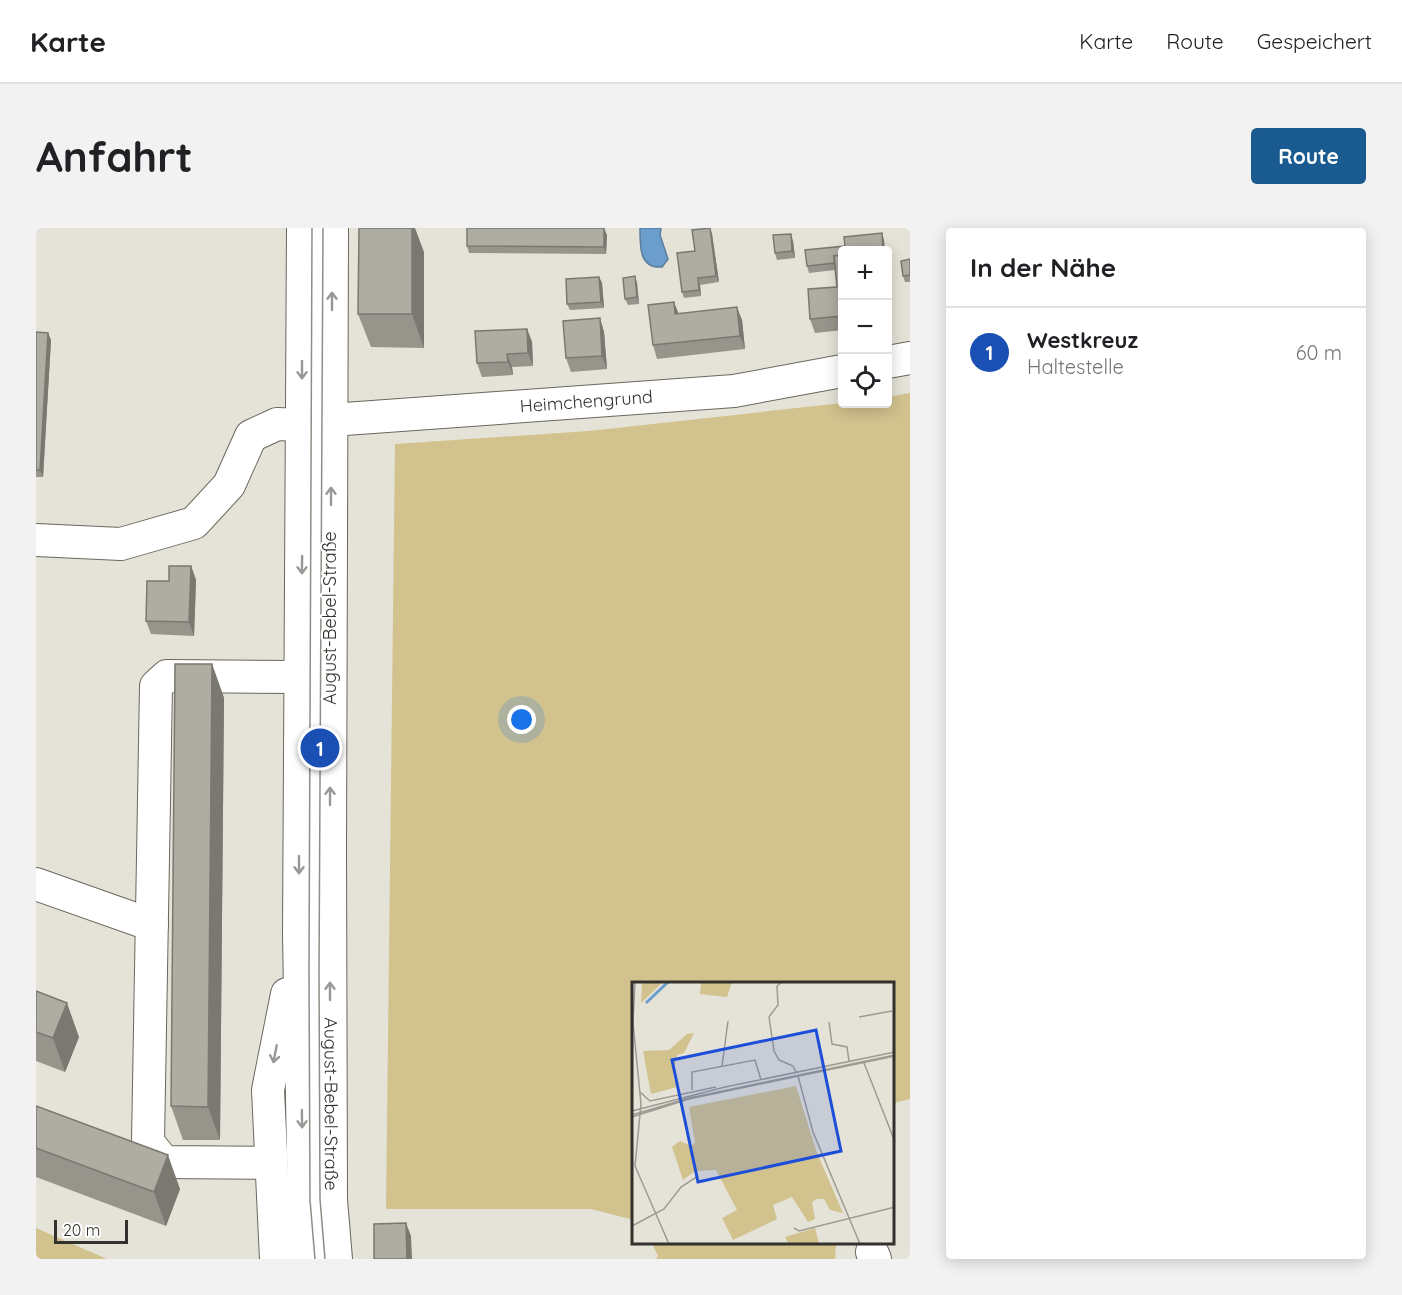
<!DOCTYPE html>
<html lang="de">
<head>
<meta charset="utf-8">
<style>
  body { margin:0; font-family:Quicksand,sans-serif; background:#f2f2f2; color:#202124 }
  .controls { position:absolute; right:18px; top:18px; display:grid; overflow:hidden; border-radius:6px; box-shadow:0 3px 15px #0003 }
  .controls button { width:54px; height:54px; display:grid; place-items:center; padding:0; border:0; border-bottom:2px solid #e0e0e0; background:#fff; color:#202124; font:30px sans-serif }
  .scale { position:absolute; left:18px; bottom:15px; width:74px; box-sizing:border-box; padding-left:6px; border:3px solid #32312d; border-top:0; font-size:16px; line-height:21px; white-space:nowrap; color:#32312d; -webkit-text-stroke:4px #fff; paint-order:stroke }
  .you { position:absolute; left:486px; top:492px; width:21px; height:21px; margin:-15px; border:4px solid #fff; border-radius:50%; background:#1a73e8; box-shadow:0 0 0 9px #1a73e833 }
  .badge { display:grid; place-items:center; width:39px; height:39px; border-radius:50%; background:#195b90; color:#fff; font-size:20px; font-weight:700 }
  .pin { position:absolute; translate:-50% -50%; border:3px solid #fff; box-shadow:0 2px 6px #0006 }
  .list { margin:0; padding:0; list-style:none }
  h2 { display:flex; justify-content:space-between; align-items:center; height:78px; margin:0; padding:0 24px; font-size:26px }
  h2 small { font-size:20px; font-weight:400; color:#757577 }
  .list li { display:grid; grid-template-columns:39px 1fr auto; gap:18px; align-items:center; box-sizing:border-box; height:90px; padding:0 24px; border-top:2px solid #e0e0e0 }
  .list b { display:block; font-size:22px; white-space:nowrap }
  .list p { margin:0; font-size:20px; white-space:nowrap; color:#757577 }
  .list em { font-size:20px; font-style:normal; color:#757577 }
  .icon { flex:none; width:33px; height:33px; fill:none; stroke:currentColor; stroke-width:2; stroke-linecap:round; stroke-linejoin:round }
  .map { position:relative; flex:none; width:874px; height:1031px; overflow:hidden; border-radius:6px }
  header { display:flex; align-items:center; gap:36px; box-sizing:border-box; height:84px; padding:0 30px; background:#fff; border-bottom:2px solid #e0e0e0 }
  header strong { font-size:28px }
  nav { display:flex; gap:33px; margin-inline-start:auto; font-size:21px }
  .intro { display:flex; align-items:center; justify-content:space-between; box-sizing:border-box; height:144px; padding:0 36px }
  h1 { margin:0; font-size:42px }
  .button { padding:15px 27px; border-radius:6px; background:#195b90; color:#fff; font-size:21px; font-weight:700 }
  main { display:flex; gap:36px; padding:0 36px }
  aside { flex:1; background:#fff; border-radius:6px; box-shadow:0 3px 15px #0003 }
  .map>svg:first-child { display:block }
  .green { fill:#d2c28e }
  .water { fill:#6b9ecd; stroke:#5a7d9d; stroke-width:1.5 }
  .lines { fill:none; stroke-linecap:round; stroke-linejoin:round }
  .minor-casing { stroke:#6a675e; stroke-width:34 }
  .minor { stroke:#fff; stroke-width:32 }
  .tram { stroke:#8f8d85; stroke-width:1.5 }
  .wall { fill:#96948b }
  .shaded-wall { fill:#7a7871 }
  .building { fill:#afaca2; stroke:#7a7871; stroke-width:1.5 }
  .oneway { stroke:#989896 }
  .labels { text-anchor:middle; stroke-width:4.5; stroke-linejoin:round; paint-order:stroke }
  .street-label { font-size:18px; fill:#32312d; stroke:#fff }
  .inset-river { fill:none; stroke:#6b9ecd; stroke-width:3 }
  .inset-road { fill:none; stroke:#9d9b93; stroke-width:1.5 }
  .view { fill:#1d4ed8; fill-opacity:0.15; stroke:#1d4ed8; stroke-width:3 }
  .inset-edge { fill:none; stroke:#32312d; stroke-width:3 }
</style>
</head>
<body>
<header>
<strong>Karte</strong>
<nav><a>Karte</a><a>Route</a><a>Gespeichert</a></nav>
</header>
<div class="intro"><h1>Anfahrt</h1><a class="button">Route</a></div>
<main>
<div class="map">
<svg width="874" height="1031" viewBox="0 0 874 1031">
  <rect width="100%" height="100%" fill="#e5e2d7"/>
  <g class="green">
    <path d="M 874,165 L 874,871 L 858,875 L 858,755 L 598,755 L 598,992 L 555,981 L 350,981 L 359,216 L 553,203 L 806,175 L 852,176 L 852,169 Z"/>
    <path d="M 0,1000 L 71,1031 L 0,1031 Z"/>
    <path d="M 616,1015 L 800,1014 L 800,1015 L 799,1031 L 620,1031 L 622,1028 Z"/>
  </g>
  <path class="water" d="M 604,0 L 625,0 L 624,7 L 632,31 L 626,39 C 603,41 604,18 604,0 Z"/>
  <g class="lines">
    <g class="minor-casing">
      <g id="minor">
        <path d="M 267,0 L 263,707 L 268,978 L 271,1031"/>
        <path id="s1" d="M 296,0 L 294,622 L 295,972 L 300,1031"/>
        <path d="M 852,134 L 874,130"/>
        <path id="s2" d="M 295,192 L 698,163 L 806,143"/>
        <path d="M 0,312 L 85,316 L 158,295 L 193,257 L 215,208 L 241,196 L 266,197"/>
        <path d="M 0,656 L 116,697"/>
        <path d="M 235,935 L 128,934 L 112,914 L 120,458 L 131,448 L 264,449"/>
        <path d="M 836,1024 L 839,1031"/>
        <path d="M 240,1031 L 232,862 L 251,766"/>
      </g>
    </g>
    <use href="#minor" class="minor"/>
    <g class="tram">
      <path d="M 276,0 L 273,742 L 274,972 L 279,1031"/>
      <path d="M 287,0 L 283,743 L 284,971 L 289,1031"/>
    </g>
  </g>
  <g class="wall">
    <path d="M 676,6 L 683,54 L 664,57 L 665,68 L 648,70 L 646,64 L 659,23 Z"/>
    <path d="M 571,7 L 570,26 L 433,25 L 431,18 Z"/>
    <path d="M 848,12 L 807,22 L 807,102 L 779,105 L 774,91 L 801,59 L 799,42 L 773,45 L 771,38 L 809,18 Z"/>
    <path d="M 757,13 L 759,30 L 741,32 L 739,25 Z"/>
    <path d="M 388,24 L 388,120 L 335,119 L 322,86 Z"/>
    <path d="M 874,31 L 874,54 L 869,54 L 867,48 Z"/>
    <path d="M 563,49 L 566,55 L 568,80 L 534,82 L 531,76 Z"/>
    <path d="M 601,55 L 603,76 L 592,77 L 589,71 Z"/>
    <path d="M 852,62 L 854,68 L 856,98 L 852,98 Z"/>
    <path d="M 638,74 L 642,85 L 706,92 L 709,121 L 621,131 L 617,117 Z"/>
    <path d="M 564,90 L 568,104 L 571,141 L 535,144 L 530,130 Z"/>
    <path d="M 491,101 L 496,114 L 497,138 L 476,139 L 477,147 L 446,149 L 441,135 Z"/>
    <path d="M 0,104 L 12,105 L 15,112 L 7,249 L 0,249 Z"/>
    <path d="M 155,338 L 160,352 L 158,408 L 115,406 L 110,393 L 133,353 Z"/>
    <path d="M 176,436 L 188,470 L 184,912 L 147,912 L 135,878 Z"/>
    <path d="M 0,763 L 43,809 L 29,844 L 0,833 Z"/>
    <path d="M 0,878 L 144,961 L 130,998 L 0,949 Z"/>
  </g>
  <g class="shaded-wall">
    <path d="M 376,0 L 379,0 L 388,24 L 388,120 L 376,86 Z"/>
    <path d="M 568,0 L 571,7 L 570,26 L 568,19 Z"/>
    <path d="M 674,0 L 676,6 L 683,54 L 680,48 Z"/>
    <path d="M 846,5 L 848,12 L 849,22 L 847,22 Z"/>
    <path d="M 755,6 L 757,13 L 759,30 L 756,23 Z"/>
    <path d="M 599,48 L 601,55 L 603,76 L 601,69 Z"/>
    <path d="M 563,49 L 566,55 L 568,80 L 565,74 Z"/>
    <path d="M 662,50 L 664,57 L 665,68 L 663,62 Z"/>
    <path d="M 852,62 L 854,68 L 856,98 L 852,86 Z"/>
    <path d="M 638,74 L 643,87 L 639,86 Z"/>
    <path d="M 701,79 L 706,92 L 709,121 L 704,108 Z"/>
    <path d="M 564,90 L 568,104 L 571,141 L 566,128 Z"/>
    <path d="M 491,101 L 496,114 L 497,138 L 492,125 Z"/>
    <path d="M 12,105 L 15,112 L 7,249 L 4,242 Z"/>
    <path d="M 471,126 L 476,139 L 477,147 L 472,134 Z"/>
    <path d="M 155,338 L 160,352 L 158,408 L 153,394 Z"/>
    <path d="M 176,436 L 188,470 L 184,912 L 172,879 Z"/>
    <path d="M 31,775 L 43,809 L 29,844 L 17,810 Z"/>
    <path d="M 132,927 L 144,961 L 130,998 L 118,964 Z"/>
    <path d="M 370,995 L 375,1008 L 376,1031 L 371,1031 Z"/>
  </g>
  <g class="building">
    <path d="M 323,0 L 376,0 L 376,86 L 322,86 Z"/>
    <path d="M 431,0 L 568,0 L 568,19 L 431,18 Z"/>
    <path d="M 674,0 L 680,48 L 662,50 L 663,62 L 646,64 L 641,25 L 659,23 L 656,2 Z"/>
    <path d="M 846,5 L 847,22 L 807,22 L 807,27 L 798,28 L 799,35 L 771,38 L 769,22 L 809,18 L 808,9 Z"/>
    <path d="M 755,6 L 756,23 L 739,25 L 737,7 Z"/>
    <path d="M 807,27 L 807,88 L 774,91 L 772,61 L 801,59 L 798,28 Z"/>
    <path d="M 874,31 L 874,47 L 867,48 L 865,33 Z"/>
    <path d="M 599,48 L 601,69 L 589,71 L 587,50 Z"/>
    <path d="M 563,49 L 565,74 L 531,76 L 530,51 Z"/>
    <path d="M 638,74 L 639,86 L 701,79 L 704,108 L 617,117 L 612,77 Z"/>
    <path d="M 564,90 L 566,128 L 530,130 L 527,93 Z"/>
    <path d="M 491,101 L 492,125 L 471,126 L 472,134 L 441,135 L 439,103 Z"/>
    <path d="M 0,104 L 12,105 L 4,242 L 0,242 Z"/>
    <path d="M 133,338 L 155,338 L 153,394 L 110,393 L 111,353 L 133,353 Z"/>
    <path d="M 139,436 L 176,436 L 172,879 L 135,878 Z"/>
    <path d="M 0,763 L 31,775 L 17,810 L 0,804 Z"/>
    <path d="M 0,878 L 132,927 L 118,964 L 0,920 Z"/>
    <path d="M 370,995 L 371,1031 L 338,1031 L 338,996 Z"/>
  </g>
  <defs><path id="oneway-shaft" d="M-6 0H5M1.5-3L5.5 0L1.5 3" fill="none" stroke-width="1.6" stroke-linecap="round" stroke-linejoin="round" transform="scale(1.5)"/></defs>
  <g class="oneway">
    <use href="#oneway-shaft" transform="translate(296 73) rotate(-90)"/>
    <use href="#oneway-shaft" transform="translate(266 142) rotate(90)"/>
    <use href="#oneway-shaft" transform="translate(295 268) rotate(-90)"/>
    <use href="#oneway-shaft" transform="translate(266 337) rotate(91)"/>
    <use href="#oneway-shaft" transform="translate(294 568) rotate(-90)"/>
    <use href="#oneway-shaft" transform="translate(263 637) rotate(90)"/>
    <use href="#oneway-shaft" transform="translate(294 763) rotate(-90)"/>
    <use href="#oneway-shaft" transform="translate(239 826) rotate(101)"/>
    <use href="#oneway-shaft" transform="translate(266 891) rotate(89)"/>
  </g>
  <g class="labels">
    <g class="street-label">
      <text dy="6" stroke="none"><textPath href="#s2" startOffset="256">Heimchengrund</textPath></text>
      <text transform="translate(294 390) rotate(-90)" y="6">August-Bebel-Straße</text>
      <text dy="6" stroke="none"><textPath href="#s1" startOffset="876">August-Bebel-Straße</textPath></text>
    </g>
  </g>
  <g transform="translate(596 754)">
    <rect width="262" height="262" fill="#e5e2d7"/>
    <path d="M 10,0 L 31,0 L 9,21 ZM 69,0 L 100,0 L 95,15 L 68,12 ZM 62,51 L 52,71 L 45,73 L 41,94 L 45,105 L 19,112 L 11,69 L 37,68 L 55,52 ZM 164,104 L 185,171 L 211,231 L 198,228 L 192,217 L 185,217 L 180,220 L 183,237 L 176,240 L 160,215 L 141,223 L 145,237 L 101,258 L 90,236 L 105,228 L 84,188 L 63,189 L 51,198 L 40,165 L 48,159 L 59,164 L 63,161 L 57,125 ZM 183,246 L 187,262 L 157,262 L 153,255 Z" fill="#d2c28e"/>
    <path class="inset-river" d="M 14,21 L 36,0"/>
    <path class="inset-road" d="M 3,0 L 1,41 L 9,122 L 3,184 L 37,262M 150,0 L 145,4 L 146,23 L 137,35 L 142,69 L 147,78 L 161,84 L 164,90M 227,35 L 260,29M 197,40 L 200,62 L 215,65 L 217,79M 232,81 L 263,160M 90,84 L 96,39M 166,94 L 181,150 L 228,262M 60,108 L 60,90 L 123,78 L 129,98M 8,110 L 18,119 L 84,105M 0,129 L 93,105 L 263,70M 0,133 L 57,116 L 263,73M 0,135 L 57,117 L 263,74M 0,244 L 32,227 L 49,205 L 66,194M 162,246 L 167,249 L 263,225"/>
    <path class="view" d="M 184,48 L 209,169 L 66,200 L 40,78 Z"/>
    <rect width="262" height="262" class="inset-edge"/>
  </g>
</svg>
<div class="controls">
<button>+</button>
<button>−</button>
<button><svg class="icon" aria-label="locate" viewBox="0 0 24 24"><circle cx="12" cy="12" r="6"/><path d="M12 2v4M12 18v4M2 12h4M18 12h4"/></svg></button>
</div>
<div class="scale">20 m</div>
<div class="you"></div>
<div class="pin badge" style="left:284px;top:520px;background:#1a4fb4">1</div>
</div>
<aside>
<h2>In der Nähe<small></small></h2>
<ul class="list">
<li><span class="badge" style="background:#1a4fb4">1</span><div><b>Westkreuz</b><p>Haltestelle</p></div><em>60 m</em></li>
</ul>
</aside>
</main>
</body>
</html>
